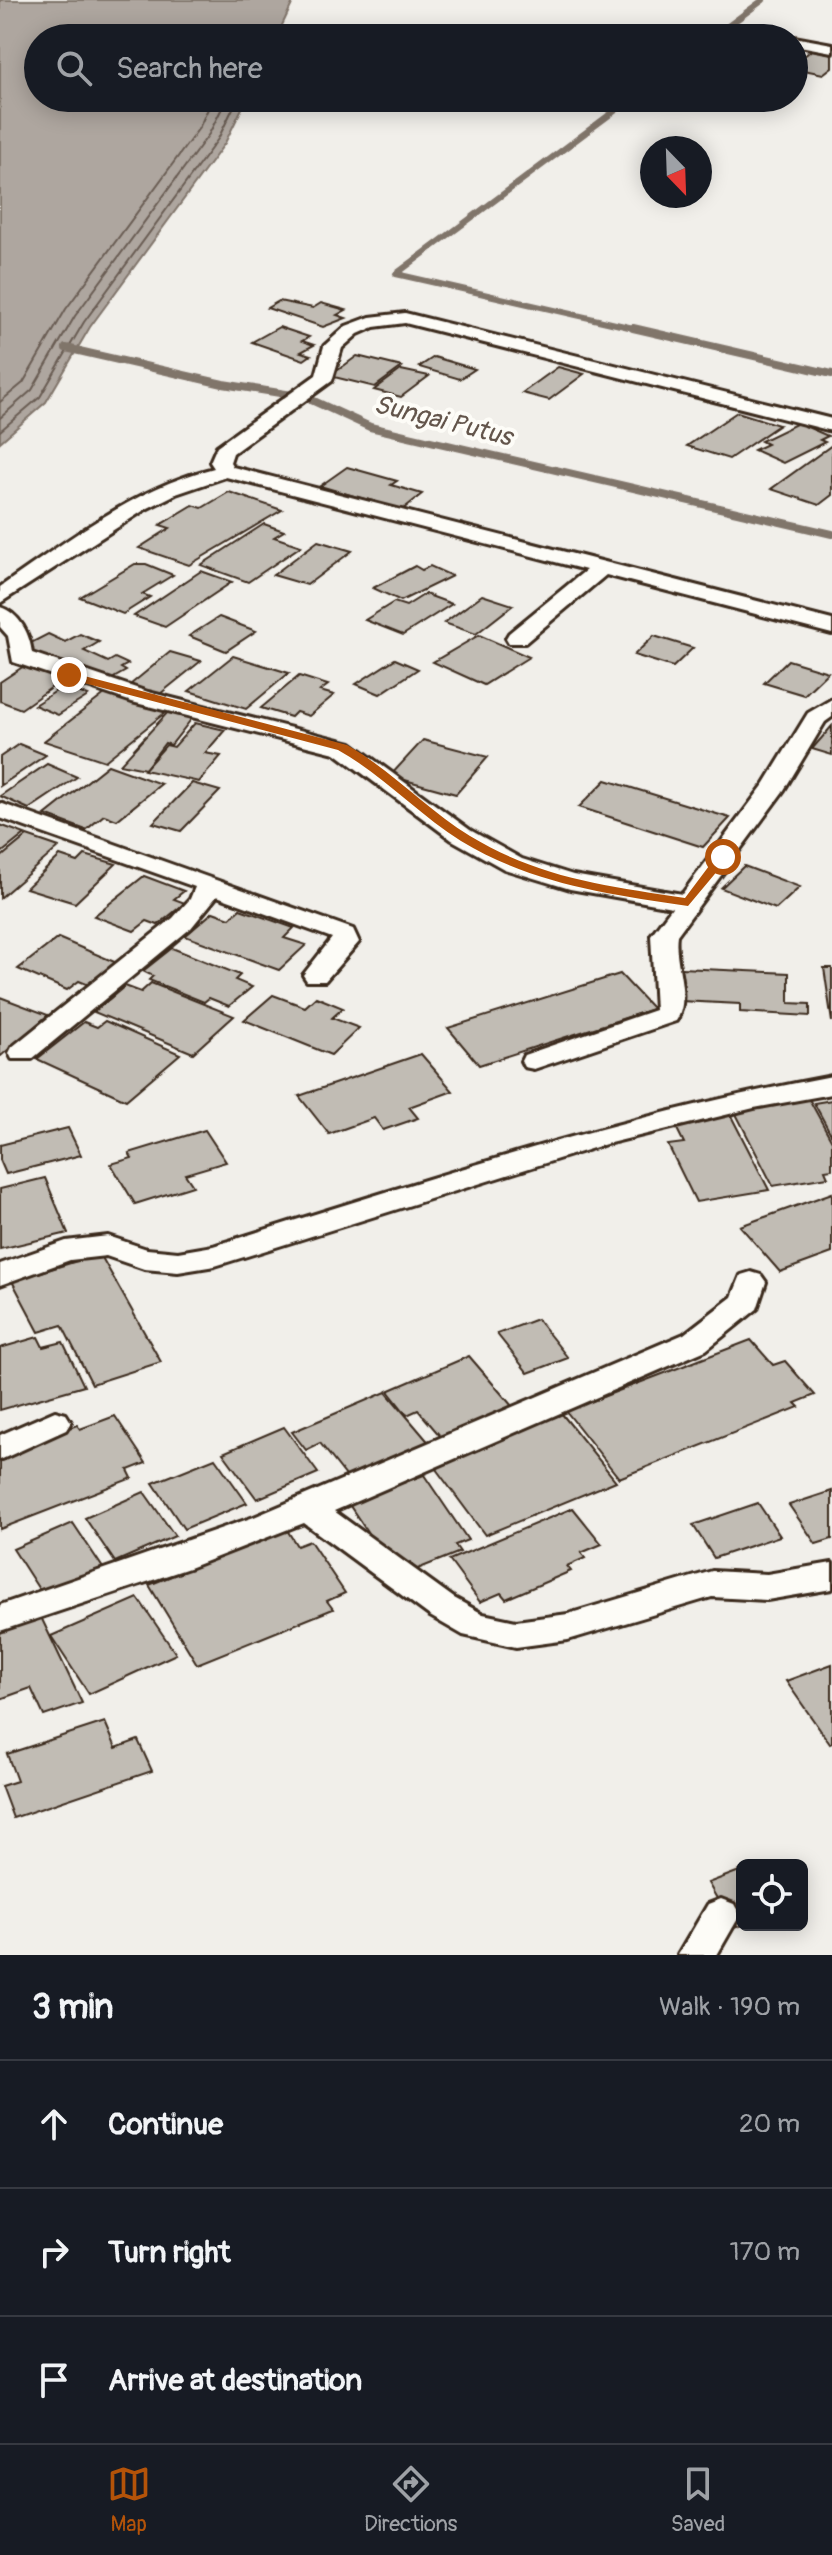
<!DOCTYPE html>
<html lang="en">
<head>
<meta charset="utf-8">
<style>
  body { margin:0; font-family:Pangolin,sans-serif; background:#242831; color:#f1f3f6 }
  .controls { position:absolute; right:24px; bottom:24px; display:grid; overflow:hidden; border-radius:12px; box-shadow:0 4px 20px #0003 }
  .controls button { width:72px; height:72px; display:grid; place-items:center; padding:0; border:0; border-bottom:2px solid #363941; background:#171b24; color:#f1f3f6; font:40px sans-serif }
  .compass { position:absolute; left:640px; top:136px; width:72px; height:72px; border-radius:50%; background:#171b24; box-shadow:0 4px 20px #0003; rotate:157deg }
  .stop { position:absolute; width:24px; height:24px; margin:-18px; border:6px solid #b45309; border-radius:50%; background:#fff }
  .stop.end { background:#b45309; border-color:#fff; box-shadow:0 2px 8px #0008 }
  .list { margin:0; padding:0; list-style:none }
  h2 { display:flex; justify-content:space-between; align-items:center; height:104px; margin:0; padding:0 32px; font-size:34px }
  h2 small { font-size:26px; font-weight:400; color:#9ea1a6 }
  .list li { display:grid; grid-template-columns:52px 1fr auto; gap:24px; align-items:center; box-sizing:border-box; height:128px; padding:0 32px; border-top:2px solid #363941 }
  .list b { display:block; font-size:30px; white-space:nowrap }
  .list em { font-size:26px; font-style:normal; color:#9ea1a6 }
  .icon { flex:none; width:44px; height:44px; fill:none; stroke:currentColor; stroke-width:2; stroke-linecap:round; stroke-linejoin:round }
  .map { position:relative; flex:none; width:832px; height:1955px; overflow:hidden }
  .search { position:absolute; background:#171b24; box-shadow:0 4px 20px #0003; left:24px; right:24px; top:24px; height:88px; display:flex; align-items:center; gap:20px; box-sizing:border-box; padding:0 28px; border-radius:44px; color:#9ea1a6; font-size:30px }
  .sheet { height:488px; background:#171b24 }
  nav { display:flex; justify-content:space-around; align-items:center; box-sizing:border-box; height:112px; border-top:2px solid #363941; background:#171b24; font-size:22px; color:#9ea1a6 }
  nav a { display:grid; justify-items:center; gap:4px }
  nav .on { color:#b45309 }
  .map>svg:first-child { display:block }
  .water { fill:#aea69f; stroke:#80746b; stroke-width:2 }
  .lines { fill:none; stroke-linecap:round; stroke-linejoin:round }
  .shore { stroke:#695c52; stroke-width:2 }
  .stream-far1 { stroke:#80746b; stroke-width:6 }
  .stream { stroke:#80746b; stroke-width:8 }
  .building { fill:#c1bcb4; stroke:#3b2a1e; stroke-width:2 }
  .minor-casing { stroke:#3b2a1e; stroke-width:6 }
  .minor { fill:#fdfcf7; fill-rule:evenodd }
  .route { fill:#b45309 }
  .labels { text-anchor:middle; stroke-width:8; stroke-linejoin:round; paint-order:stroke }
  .far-water-label { font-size:26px; font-style:italic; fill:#63554b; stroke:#fdfcf7 }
</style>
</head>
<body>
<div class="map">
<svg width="832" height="1955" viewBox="0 0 832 1955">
  <rect width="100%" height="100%" fill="#f1efea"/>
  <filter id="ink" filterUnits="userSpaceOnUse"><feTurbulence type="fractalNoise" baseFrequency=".0125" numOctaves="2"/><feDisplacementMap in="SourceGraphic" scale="16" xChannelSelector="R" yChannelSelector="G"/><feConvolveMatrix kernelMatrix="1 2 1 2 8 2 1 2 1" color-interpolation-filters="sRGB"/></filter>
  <g filter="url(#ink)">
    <path class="water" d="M 0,0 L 294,0 L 276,38 L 38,38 L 38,98 L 247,98 L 225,143 L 90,327 L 46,402 L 0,442 Z"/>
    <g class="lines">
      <g class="shore">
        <path d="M 0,402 L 23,383 L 66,309 L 199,128 L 213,98"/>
        <path d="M 0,418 L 32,390 L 75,316 L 209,134 L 227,98"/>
        <path d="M 0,431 L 40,397 L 84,322 L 218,139 L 238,98"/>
      </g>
      <g class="stream-far1">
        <path d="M 712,38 L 763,0"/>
        <path d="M 632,98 L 396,274 L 642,330"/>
      </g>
      <g class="stream">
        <path d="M 633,328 L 832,374"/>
        <path d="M 66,348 L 223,384 L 305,397 L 370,427 L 832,534"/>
      </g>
    </g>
    <g class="building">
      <path d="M 813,49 L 832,52 L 832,67 L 823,74 L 794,68 L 794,64 Z"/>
      <path d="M 279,301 L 313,308 L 321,303 L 346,310 L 337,315 L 346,318 L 323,327 L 267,308 Z"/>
      <path d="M 279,327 L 309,337 L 302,341 L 314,345 L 301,352 L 311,355 L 304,360 L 252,342 Z"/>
      <path d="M 357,356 L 402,367 L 375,387 L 330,376 Z"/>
      <path d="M 434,357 L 475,369 L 460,379 L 419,367 Z"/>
      <path d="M 558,367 L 584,374 L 549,400 L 522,393 Z"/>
      <path d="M 401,370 L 429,376 L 401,397 L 374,390 Z"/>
      <path d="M 737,412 L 779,425 L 729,459 L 687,446 Z"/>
      <path d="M 798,423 L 828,436 L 820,440 L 825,442 L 783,463 L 754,450 L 767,444 L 761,441 Z"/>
      <path d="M 832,445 L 832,495 L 819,505 L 771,489 Z"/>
      <path d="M 347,467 L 397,481 L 391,485 L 422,494 L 402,510 L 320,486 Z"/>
      <path d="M 229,492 L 282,510 L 189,565 L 139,548 L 170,528 L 160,525 L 193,505 L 202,508 Z"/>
      <path d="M 264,524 L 284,531 L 274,537 L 301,546 L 248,582 L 201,565 Z"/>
      <path d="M 318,541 L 352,551 L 307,585 L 273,575 Z"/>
      <path d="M 135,564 L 146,564 L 173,575 L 142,594 L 150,597 L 123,614 L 80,597 Z"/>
      <path d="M 415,566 L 422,570 L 430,566 L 452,576 L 401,601 L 373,588 Z"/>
      <path d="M 201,571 L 232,582 L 165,627 L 134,616 Z"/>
      <path d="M 425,594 L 452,604 L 403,635 L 365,620 L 394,602 L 406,606 Z"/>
      <path d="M 482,595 L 513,605 L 476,634 L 444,623 Z"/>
      <path d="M 219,617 L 256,631 L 226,651 L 189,636 Z"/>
      <path d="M 48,634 L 65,642 L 80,634 L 99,642 L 84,651 L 108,662 L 115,658 L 128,664 L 121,668 L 126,671 L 101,685 L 21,648 Z"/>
      <path d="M 479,635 L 529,657 L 484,685 L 433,662 Z"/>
      <path d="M 654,636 L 693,648 L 673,667 L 634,655 Z"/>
      <path d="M 170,652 L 201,661 L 155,698 L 125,689 Z"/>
      <path d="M 233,656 L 289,673 L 246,709 L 189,691 Z"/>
      <path d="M 395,659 L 418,669 L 380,694 L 356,684 Z"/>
      <path d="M 788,660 L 828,672 L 804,695 L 764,683 Z"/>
      <path d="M 27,664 L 65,678 L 21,709 L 0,701 L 0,682 Z"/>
      <path d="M 299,676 L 328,685 L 320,691 L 334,695 L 309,716 L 296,712 L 291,717 L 261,708 Z"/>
      <path d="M 64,686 L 88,696 L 58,715 L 34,705 Z"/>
      <path d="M 106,693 L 166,712 L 105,761 L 44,741 Z"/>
      <path d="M 168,712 L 193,717 L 171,745 L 165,743 L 145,769 L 120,764 Z"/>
      <path d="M 195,723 L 225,730 L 205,753 L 221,756 L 199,782 L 144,770 L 166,745 L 174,747 Z"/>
      <path d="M 832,726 L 832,755 L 812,749 Z"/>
      <path d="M 423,740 L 488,757 L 456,794 L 390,776 Z"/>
      <path d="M 19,744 L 46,755 L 0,786 L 0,757 Z"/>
      <path d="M 47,764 L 77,777 L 29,809 L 0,796 Z"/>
      <path d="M 108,765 L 161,784 L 117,820 L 104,815 L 86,830 L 45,815 Z"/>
      <path d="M 606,780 L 730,818 L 703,847 L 579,807 Z"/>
      <path d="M 192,783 L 220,791 L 181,831 L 153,823 Z"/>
      <path d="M 0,825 L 25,834 L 0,854 Z"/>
      <path d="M 27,836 L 59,847 L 0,898 L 0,858 Z"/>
      <path d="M 85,855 L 116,864 L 75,903 L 26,888 L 60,856 L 78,862 Z"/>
      <path d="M 744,866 L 800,887 L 776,909 L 721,888 Z"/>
      <path d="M 144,876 L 184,891 L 174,899 L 185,903 L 158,925 L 147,921 L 134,931 L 94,916 Z"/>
      <path d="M 240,909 L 294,928 L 284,938 L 306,945 L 279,970 L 185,936 L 213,912 L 230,918 Z"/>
      <path d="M 58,938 L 117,963 L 89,985 L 79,981 L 67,990 L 18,969 Z"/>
      <path d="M 172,948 L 240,975 L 235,980 L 252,987 L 229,1006 L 209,998 L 204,1002 L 149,980 L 153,976 L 143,971 Z"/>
      <path d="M 681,968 L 789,973 L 789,1003 L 810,1004 L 810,1016 L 740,1012 L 740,1004 L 680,1001 Z"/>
      <path d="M 824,968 L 832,968 L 832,1022 Z"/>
      <path d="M 620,974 L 653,1009 L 479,1065 L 448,1028 Z"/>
      <path d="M 151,983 L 234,1016 L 193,1053 L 94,1012 L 125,986 L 141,992 Z"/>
      <path d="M 273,995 L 305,1007 L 316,997 L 343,1008 L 332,1018 L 359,1028 L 331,1055 L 244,1020 Z"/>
      <path d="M 0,997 L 48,1015 L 1,1056 L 0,1055 Z"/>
      <path d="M 105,1021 L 180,1054 L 126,1100 L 37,1059 L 84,1022 L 97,1027 Z"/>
      <path d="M 421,1054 L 453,1091 L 409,1107 L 418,1118 L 383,1130 L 374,1118 L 329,1134 L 299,1096 Z"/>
      <path d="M 809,1099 L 832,1141 L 832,1169 L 825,1170 L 828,1177 L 773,1186 L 735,1112 Z"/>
      <path d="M 832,1100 L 832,1136 L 814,1103 Z"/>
      <path d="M 729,1112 L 769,1190 L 696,1202 L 668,1145 L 684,1143 L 673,1121 Z"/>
      <path d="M 68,1128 L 81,1155 L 6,1174 L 0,1160 L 0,1145 Z"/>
      <path d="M 205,1130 L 226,1162 L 185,1174 L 193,1186 L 135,1204 L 111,1164 L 132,1158 L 129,1153 Z"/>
      <path d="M 45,1178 L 68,1233 L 0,1249 L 0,1189 Z"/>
      <path d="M 832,1193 L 832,1253 L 780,1272 L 740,1226 Z"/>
      <path d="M 100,1254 L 161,1362 L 92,1384 L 62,1325 L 39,1332 L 12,1281 Z"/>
      <path d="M 537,1319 L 568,1358 L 528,1373 L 497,1334 Z"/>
      <path d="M 38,1337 L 43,1347 L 63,1342 L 84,1386 L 0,1410 L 0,1348 Z"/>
      <path d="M 751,1340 L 773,1365 L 785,1361 L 815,1395 L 795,1403 L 799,1407 L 619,1478 L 566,1411 Z"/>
      <path d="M 469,1356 L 512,1406 L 441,1437 L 418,1410 L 407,1415 L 388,1391 Z"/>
      <path d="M 386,1392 L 431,1445 L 350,1481 L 320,1443 L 306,1450 L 292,1432 Z"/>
      <path d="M 562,1414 L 616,1481 L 485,1535 L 433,1465 Z"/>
      <path d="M 115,1416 L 146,1463 L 128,1470 L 132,1478 L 0,1529 L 0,1454 L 77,1425 L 80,1429 Z"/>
      <path d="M 284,1427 L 318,1473 L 257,1499 L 223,1453 Z"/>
      <path d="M 215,1458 L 247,1503 L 184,1529 L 153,1483 Z"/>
      <path d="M 424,1475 L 468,1540 L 455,1545 L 460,1552 L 415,1570 L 410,1562 L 392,1569 L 348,1503 Z"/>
      <path d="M 832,1491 L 832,1539 L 816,1544 L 789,1505 Z"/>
      <path d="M 144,1492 L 175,1536 L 115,1562 L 85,1518 Z"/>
      <path d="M 758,1503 L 780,1536 L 714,1558 L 693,1525 Z"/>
      <path d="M 573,1508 L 602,1544 L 581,1553 L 585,1558 L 567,1566 L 571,1571 L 506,1599 L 501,1593 L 480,1602 L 449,1560 Z"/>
      <path d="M 73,1523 L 103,1568 L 42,1594 L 13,1549 Z"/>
      <path d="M 287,1530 L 297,1546 L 310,1541 L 345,1593 L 327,1601 L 333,1609 L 197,1664 L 149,1585 Z"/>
      <path d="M 138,1598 L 176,1654 L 89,1694 L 51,1636 Z"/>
      <path d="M 39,1613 L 82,1703 L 44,1716 L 31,1688 L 0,1699 L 0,1626 Z"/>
      <path d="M 832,1664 L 832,1743 L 830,1744 L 786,1681 Z"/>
      <path d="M 105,1722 L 116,1748 L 138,1740 L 152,1771 L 13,1818 L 1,1786 L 17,1781 L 7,1754 Z"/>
      <path d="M 742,1870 L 743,1925 L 734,1928 L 708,1883 Z"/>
    </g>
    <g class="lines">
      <g class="minor-casing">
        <g id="minor">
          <path d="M 769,32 L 785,35 L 787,38 L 763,38 L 764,33 Z"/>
          <path d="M 794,37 L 832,44 L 832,52 L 794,45 L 794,38 L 789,38 Z"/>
          <path d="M 405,313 L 832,419 L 832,431 L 405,323 L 374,327 L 358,334 L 342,348 L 332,381 L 233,453 L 230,462 L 233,467 L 832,620 L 832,634 L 606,575 L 525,643 L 509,643 L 506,638 L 509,633 L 586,570 L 226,477 L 176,494 L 146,509 L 0,603 L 0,587 C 67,541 134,488 214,468 L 210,462 L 217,446 L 316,375 L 324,346 L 346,326 L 370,317 Z"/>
          <path d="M 0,607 C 20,613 30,635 32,653 L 148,692 L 351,743 L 470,830 L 522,859 L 573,875 L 682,894 L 765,783 L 808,713 L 832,699 L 832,717 L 825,722 L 784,790 L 677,935 C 673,962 692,997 676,1021 L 534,1069 L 524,1067 L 521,1061 L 524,1055 L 655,1010 L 651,935 L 672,907 L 570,889 L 504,869 L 452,840 L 335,753 L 132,702 L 13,662 L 8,636 L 0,627 Z"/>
          <path d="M 0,803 L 353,929 L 359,942 L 325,981 L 307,981 L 303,975 L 332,938 L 217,896 L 191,928 L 32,1059 L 12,1059 L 9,1053 L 12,1047 L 173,918 L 190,899 L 195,887 L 0,818 Z"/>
          <path d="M 832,1076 L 832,1094 L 754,1108 L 606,1144 L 215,1266 L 178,1272 L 144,1269 L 106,1256 L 70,1260 L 0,1285 L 0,1264 L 66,1241 L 108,1236 L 147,1249 L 178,1252 L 213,1246 C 418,1182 620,1115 832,1076 Z"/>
          <path d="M 751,1272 L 761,1275 L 766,1282 L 757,1309 L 706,1350 L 334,1511 L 454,1598 L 483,1614 L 516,1621 L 568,1614 L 712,1571 L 767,1574 L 832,1563 L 832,1589 L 767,1600 L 712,1597 L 568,1640 L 516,1647 L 463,1635 L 430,1616 L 304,1523 L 189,1568 L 0,1631 L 0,1605 L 254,1517 L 684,1334 L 732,1297 L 741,1275 Z"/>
          <path d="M 55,1411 L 66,1414 L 71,1422 L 66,1430 L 0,1460 L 0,1435 Z"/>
          <path d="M 721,1899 L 734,1904 L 740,1915 L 717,1955 L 678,1955 L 708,1904 Z"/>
        </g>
      </g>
      <use href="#minor" class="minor"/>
    </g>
  </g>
  <path class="route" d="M 69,672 L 347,745 C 391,770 426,809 470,836 C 539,878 606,886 685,898 L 718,854 L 729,857 L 688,906 C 607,894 532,884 461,841 C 418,814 383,775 338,750 L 65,678 Z"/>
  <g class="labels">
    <g class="far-water-label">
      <text transform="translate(443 420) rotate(14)" y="9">Sungai Putus</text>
    </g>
  </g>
</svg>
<div class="controls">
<button><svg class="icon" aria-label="locate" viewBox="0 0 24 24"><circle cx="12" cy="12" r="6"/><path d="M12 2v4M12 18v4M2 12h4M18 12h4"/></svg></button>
</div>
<svg class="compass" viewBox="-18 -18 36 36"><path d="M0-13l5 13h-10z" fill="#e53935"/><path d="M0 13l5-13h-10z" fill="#9ea1a6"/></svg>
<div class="stop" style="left:723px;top:857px"></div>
<div class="stop end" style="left:69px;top:675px"></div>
<div class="search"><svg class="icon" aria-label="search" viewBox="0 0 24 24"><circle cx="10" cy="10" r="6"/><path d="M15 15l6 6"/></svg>Search here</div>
</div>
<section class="sheet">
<h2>3 min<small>Walk · 190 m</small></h2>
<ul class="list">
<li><svg class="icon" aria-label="ahead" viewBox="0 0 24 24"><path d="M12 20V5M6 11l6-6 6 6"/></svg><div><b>Continue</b></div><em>20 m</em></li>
<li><svg class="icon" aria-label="right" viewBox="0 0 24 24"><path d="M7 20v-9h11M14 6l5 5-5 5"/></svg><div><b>Turn right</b></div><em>170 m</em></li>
<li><svg class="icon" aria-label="arrive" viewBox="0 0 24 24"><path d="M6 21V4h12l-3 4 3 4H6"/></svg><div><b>Arrive at destination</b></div></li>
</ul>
</section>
<nav>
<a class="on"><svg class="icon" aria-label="map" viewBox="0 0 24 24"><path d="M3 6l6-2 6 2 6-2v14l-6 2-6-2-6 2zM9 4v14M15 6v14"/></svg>Map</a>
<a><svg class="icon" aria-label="directions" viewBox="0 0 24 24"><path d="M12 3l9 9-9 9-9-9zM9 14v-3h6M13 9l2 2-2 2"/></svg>Directions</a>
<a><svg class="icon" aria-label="saved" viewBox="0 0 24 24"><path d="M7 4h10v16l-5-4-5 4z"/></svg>Saved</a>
</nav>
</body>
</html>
